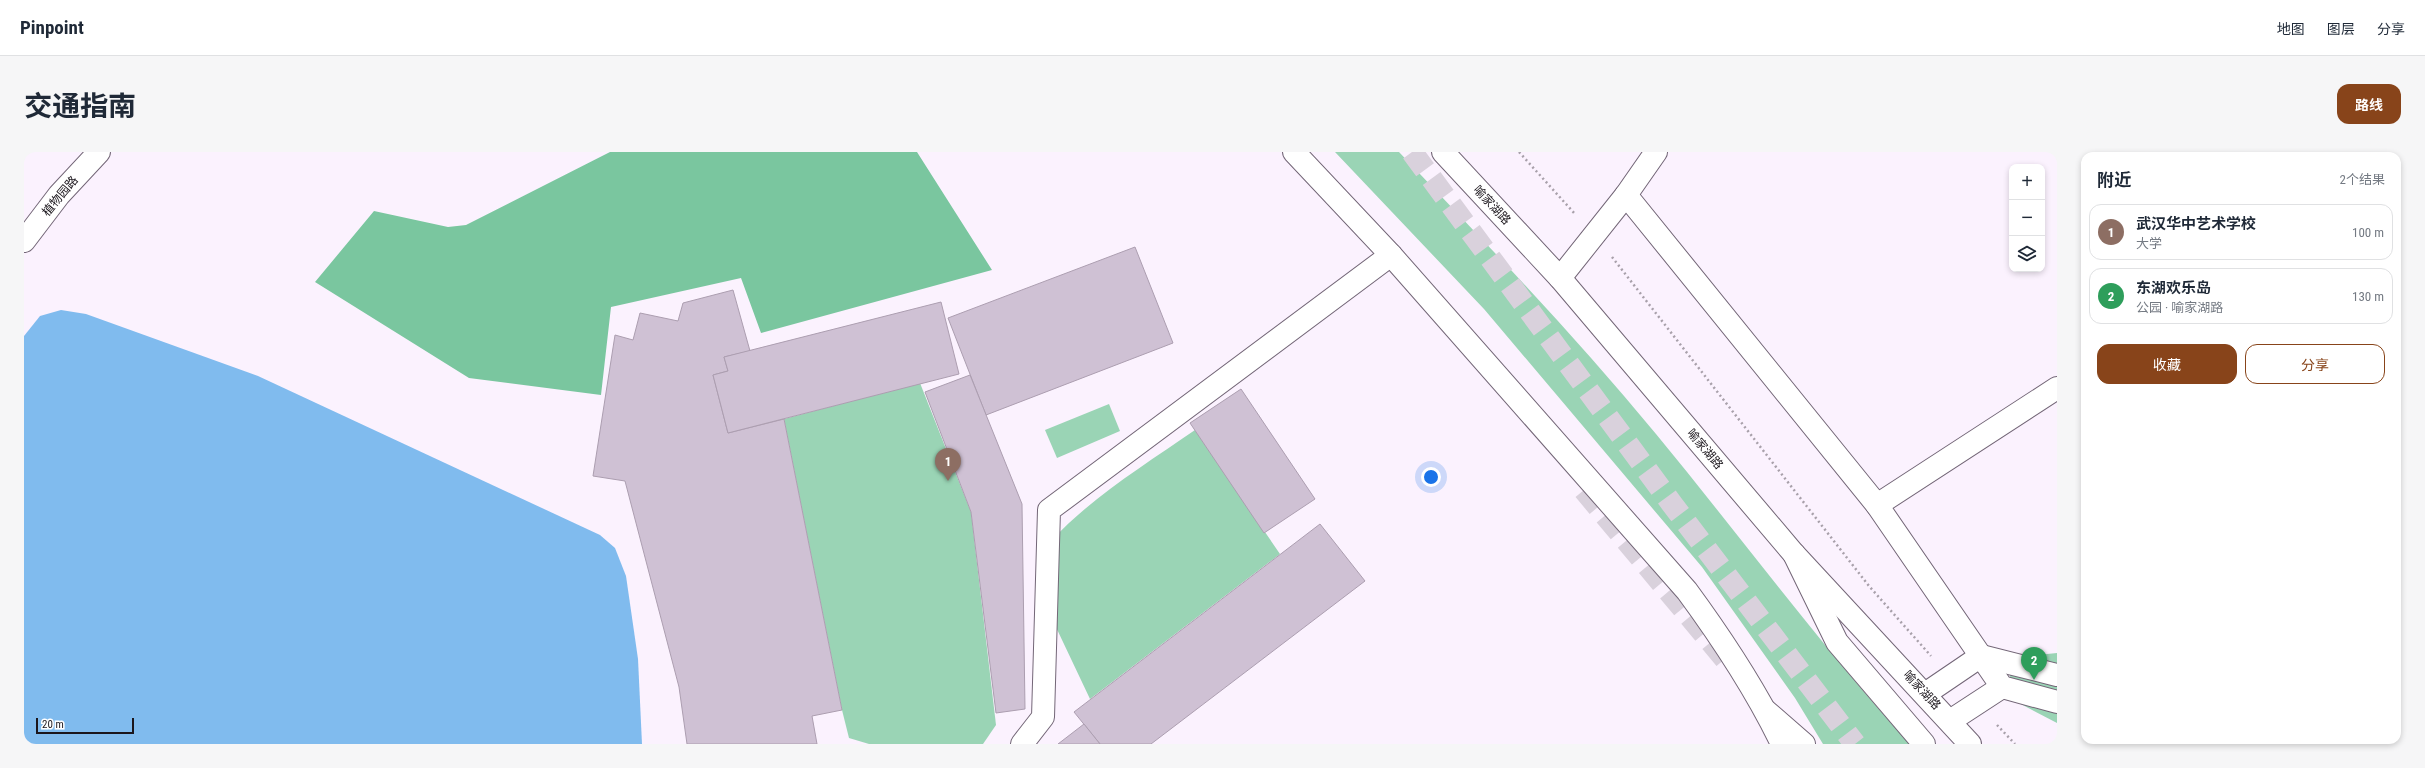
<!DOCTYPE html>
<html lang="zh">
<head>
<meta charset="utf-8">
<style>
  body { margin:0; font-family:"Roboto Condensed","Noto Sans SC",sans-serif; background:#f6f6f7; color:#1f2937 }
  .controls { position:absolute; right:12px; top:12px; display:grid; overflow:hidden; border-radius:8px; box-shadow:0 2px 6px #0003 }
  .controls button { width:36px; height:36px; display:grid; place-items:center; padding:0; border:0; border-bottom:1px solid #e0e1e3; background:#fff; color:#1f2937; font:20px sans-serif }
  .scale { position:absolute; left:12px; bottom:10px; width:98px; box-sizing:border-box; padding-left:4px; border:2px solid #1b161c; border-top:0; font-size:11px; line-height:14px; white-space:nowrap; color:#1b161c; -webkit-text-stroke:3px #fff; paint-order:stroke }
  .you { position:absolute; left:1407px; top:325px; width:14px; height:14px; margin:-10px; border:3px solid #fff; border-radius:50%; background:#1a73e8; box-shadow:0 0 0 6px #1a73e833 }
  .badge { display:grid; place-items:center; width:26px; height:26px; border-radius:50%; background:#88441a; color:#fff; font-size:13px; font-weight:700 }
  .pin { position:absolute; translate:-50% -33px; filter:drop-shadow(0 1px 2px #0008) }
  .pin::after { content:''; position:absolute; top:21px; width:14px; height:12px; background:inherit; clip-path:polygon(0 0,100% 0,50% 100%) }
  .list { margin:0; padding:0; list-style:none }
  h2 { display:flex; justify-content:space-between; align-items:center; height:52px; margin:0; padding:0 16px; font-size:17px }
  h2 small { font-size:13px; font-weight:400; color:#747a83 }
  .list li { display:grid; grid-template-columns:26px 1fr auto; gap:12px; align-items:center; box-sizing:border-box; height:56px; margin:0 8px 8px; padding:0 8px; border:1px solid #e0e1e3; border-radius:12px }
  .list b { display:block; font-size:15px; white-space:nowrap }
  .list p { margin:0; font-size:13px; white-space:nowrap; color:#747a83 }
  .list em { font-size:13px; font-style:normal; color:#747a83 }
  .actions { display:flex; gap:8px; padding:12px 16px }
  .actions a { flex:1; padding:9px 0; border:1px solid #88441a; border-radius:12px; text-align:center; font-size:14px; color:#88441a }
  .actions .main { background:#88441a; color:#fff }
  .icon { flex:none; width:22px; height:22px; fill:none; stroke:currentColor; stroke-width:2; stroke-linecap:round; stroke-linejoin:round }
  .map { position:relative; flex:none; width:2033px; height:592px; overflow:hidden; border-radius:12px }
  header { display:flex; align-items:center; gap:24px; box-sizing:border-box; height:56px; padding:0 20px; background:#fff; border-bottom:1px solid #e0e1e3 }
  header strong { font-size:19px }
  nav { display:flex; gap:22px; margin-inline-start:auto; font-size:14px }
  .intro { display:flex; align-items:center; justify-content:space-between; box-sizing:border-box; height:96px; padding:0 24px }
  h1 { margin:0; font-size:28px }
  .button { padding:10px 18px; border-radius:12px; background:#88441a; color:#fff; font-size:14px; font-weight:700 }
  main { display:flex; gap:24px; padding:0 24px }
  aside { flex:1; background:#fff; border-radius:12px; box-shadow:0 2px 6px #0003 }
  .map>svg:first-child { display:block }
  .green { fill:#9ad4b5 }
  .forest { fill:#7ac69f }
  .water { fill:#80bbee }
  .building { fill:#cfc1d4; stroke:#ac9eb0 }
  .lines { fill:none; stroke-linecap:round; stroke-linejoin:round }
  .highway-tunnel { stroke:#d9d1dc; stroke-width:22; stroke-dasharray:22 11; stroke-linecap:butt }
  .minor-casing { stroke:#736677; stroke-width:24 }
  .major-casing { stroke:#736677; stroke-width:24 }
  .highway-casing { stroke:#736677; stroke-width:24 }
  .path { stroke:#a8a0aa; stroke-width:2.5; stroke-dasharray:2 3; stroke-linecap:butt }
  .minor { stroke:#fff; stroke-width:22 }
  .major { stroke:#fff; stroke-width:22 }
  .highway { stroke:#fff; stroke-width:22 }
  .labels { text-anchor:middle; stroke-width:3.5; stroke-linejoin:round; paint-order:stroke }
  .street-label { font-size:12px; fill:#1b161c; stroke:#fff }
</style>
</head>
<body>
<header>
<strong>Pinpoint</strong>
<nav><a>地图</a><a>图层</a><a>分享</a></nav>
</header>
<div class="intro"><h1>交通指南</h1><a class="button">路线</a></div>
<main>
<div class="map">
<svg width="2033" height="592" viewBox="0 0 2033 592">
  <rect width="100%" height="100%" fill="#fbf2fe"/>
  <g class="green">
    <path d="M 1311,0 L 1375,0 C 1463,92 1551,184 1632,282 C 1717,385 1796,493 1886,592 L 1799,592 L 1771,546 L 1678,415 L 1460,157 Z"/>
    <path d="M 896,231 L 947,360 L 972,573 L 959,592 L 845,592 L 825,586 L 818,558 L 760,267 Z"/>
    <path d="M 1085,252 L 1096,279 L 1033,306 L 1021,278 Z"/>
    <path d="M 1171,278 L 1256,402 L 1066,547 L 1030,471 L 1028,388 C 1068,345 1122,312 1171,278 Z"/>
    <path d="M 2033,501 L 2033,571 L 1993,550 L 1981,506 Z"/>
  </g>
  <path class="forest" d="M 586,0 L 893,0 L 968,118 L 737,181 L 717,126 L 587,155 L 577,243 L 445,226 L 291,130 L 350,59 L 424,75 L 442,73 Z"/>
  <path class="water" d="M 37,158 L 62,162 L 234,224 L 576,383 L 591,396 L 602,424 L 614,507 L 618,592 L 0,592 L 0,184 L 16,164 Z"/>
  <g class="building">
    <path d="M 1111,95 L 1149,191 L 962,263 L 924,166 Z"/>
    <path d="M 709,138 L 726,199 L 700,205 L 704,219 L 689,223 L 704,281 L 760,267 L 818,558 L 788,564 L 793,592 L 663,592 L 655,535 L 601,329 L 569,324 L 591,183 L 609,188 L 616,161 L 654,169 L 659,151 Z"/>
    <path d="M 917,150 L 935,222 L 704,281 L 689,223 L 704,219 L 700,205 Z"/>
    <path d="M 946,223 L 998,352 L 1001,557 L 972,561 L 947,360 L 901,240 Z"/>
    <path d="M 1217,237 L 1291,347 L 1240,381 L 1166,271 Z"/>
    <path d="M 1296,372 L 1341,429 L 1127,592 L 1076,592 L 1050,560 Z"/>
    <path d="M 1060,572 L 1076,592 L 1034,592 Z"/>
  </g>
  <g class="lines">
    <g class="highway-tunnel">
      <path d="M 1388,0 L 1648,352 L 1831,592"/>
      <path d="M 1560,338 L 1701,507"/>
    </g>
    <g class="minor-casing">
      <g id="minor">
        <path d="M 1602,43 L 1853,353 L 1978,535 L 2033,550"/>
        <path d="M 0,89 L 35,43 L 75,0"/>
        <path d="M 1536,126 L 1602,43 L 1632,0"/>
        <path d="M 1853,353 L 2033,236"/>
        <path d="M 1901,542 L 1957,504 L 2033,523"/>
        <path d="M 1926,569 L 1978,535"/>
        <path d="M 998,592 L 1019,565 L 1025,358 L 1367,103"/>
      </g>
    </g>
    <g class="major-casing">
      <g id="major">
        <path d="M 1270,0 L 1367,103 L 1663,439 C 1699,488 1732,538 1758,592"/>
        <path d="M 1419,0 L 1536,126 L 1770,402 L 1946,592"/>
      </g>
    </g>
    <g class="highway-casing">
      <g id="highway">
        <path d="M 1770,402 L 1813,490 L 1900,592"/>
        <path d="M 1742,559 L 1780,592"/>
      </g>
    </g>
    <g class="path">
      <path d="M 1495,0 L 1551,62"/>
      <path d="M 1588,105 L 1845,434 L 1907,504"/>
      <path d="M 1973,573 L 1991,592"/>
    </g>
    <use href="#minor" class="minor"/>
    <use href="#major" class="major"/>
    <use href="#highway" class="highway"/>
  </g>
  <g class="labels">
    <g class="street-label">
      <text transform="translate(36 44) rotate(-50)" y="4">植物园路</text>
      <text transform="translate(1468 53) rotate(47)" y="4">喻家湖路</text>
      <text transform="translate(1681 297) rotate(50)" y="4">喻家湖路</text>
      <text transform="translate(1898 538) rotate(47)" y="4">喻家湖路</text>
    </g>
  </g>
</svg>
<div class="controls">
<button>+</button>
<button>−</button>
<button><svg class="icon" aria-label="layers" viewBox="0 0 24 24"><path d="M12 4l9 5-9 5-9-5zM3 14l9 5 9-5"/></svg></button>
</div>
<div class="scale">20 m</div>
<div class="you"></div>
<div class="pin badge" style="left:924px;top:329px;background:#8d6e63">1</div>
<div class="pin badge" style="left:2010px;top:528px;background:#2e9e5b">2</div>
</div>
<aside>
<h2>附近<small>2个结果</small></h2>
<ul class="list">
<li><span class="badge" style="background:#8d6e63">1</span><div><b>武汉华中艺术学校</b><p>大学</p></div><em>100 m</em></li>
<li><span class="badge" style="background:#2e9e5b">2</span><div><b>东湖欢乐岛</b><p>公园 · 喻家湖路</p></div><em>130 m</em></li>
</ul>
<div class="actions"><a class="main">收藏</a><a>分享</a></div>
</aside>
</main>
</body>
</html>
